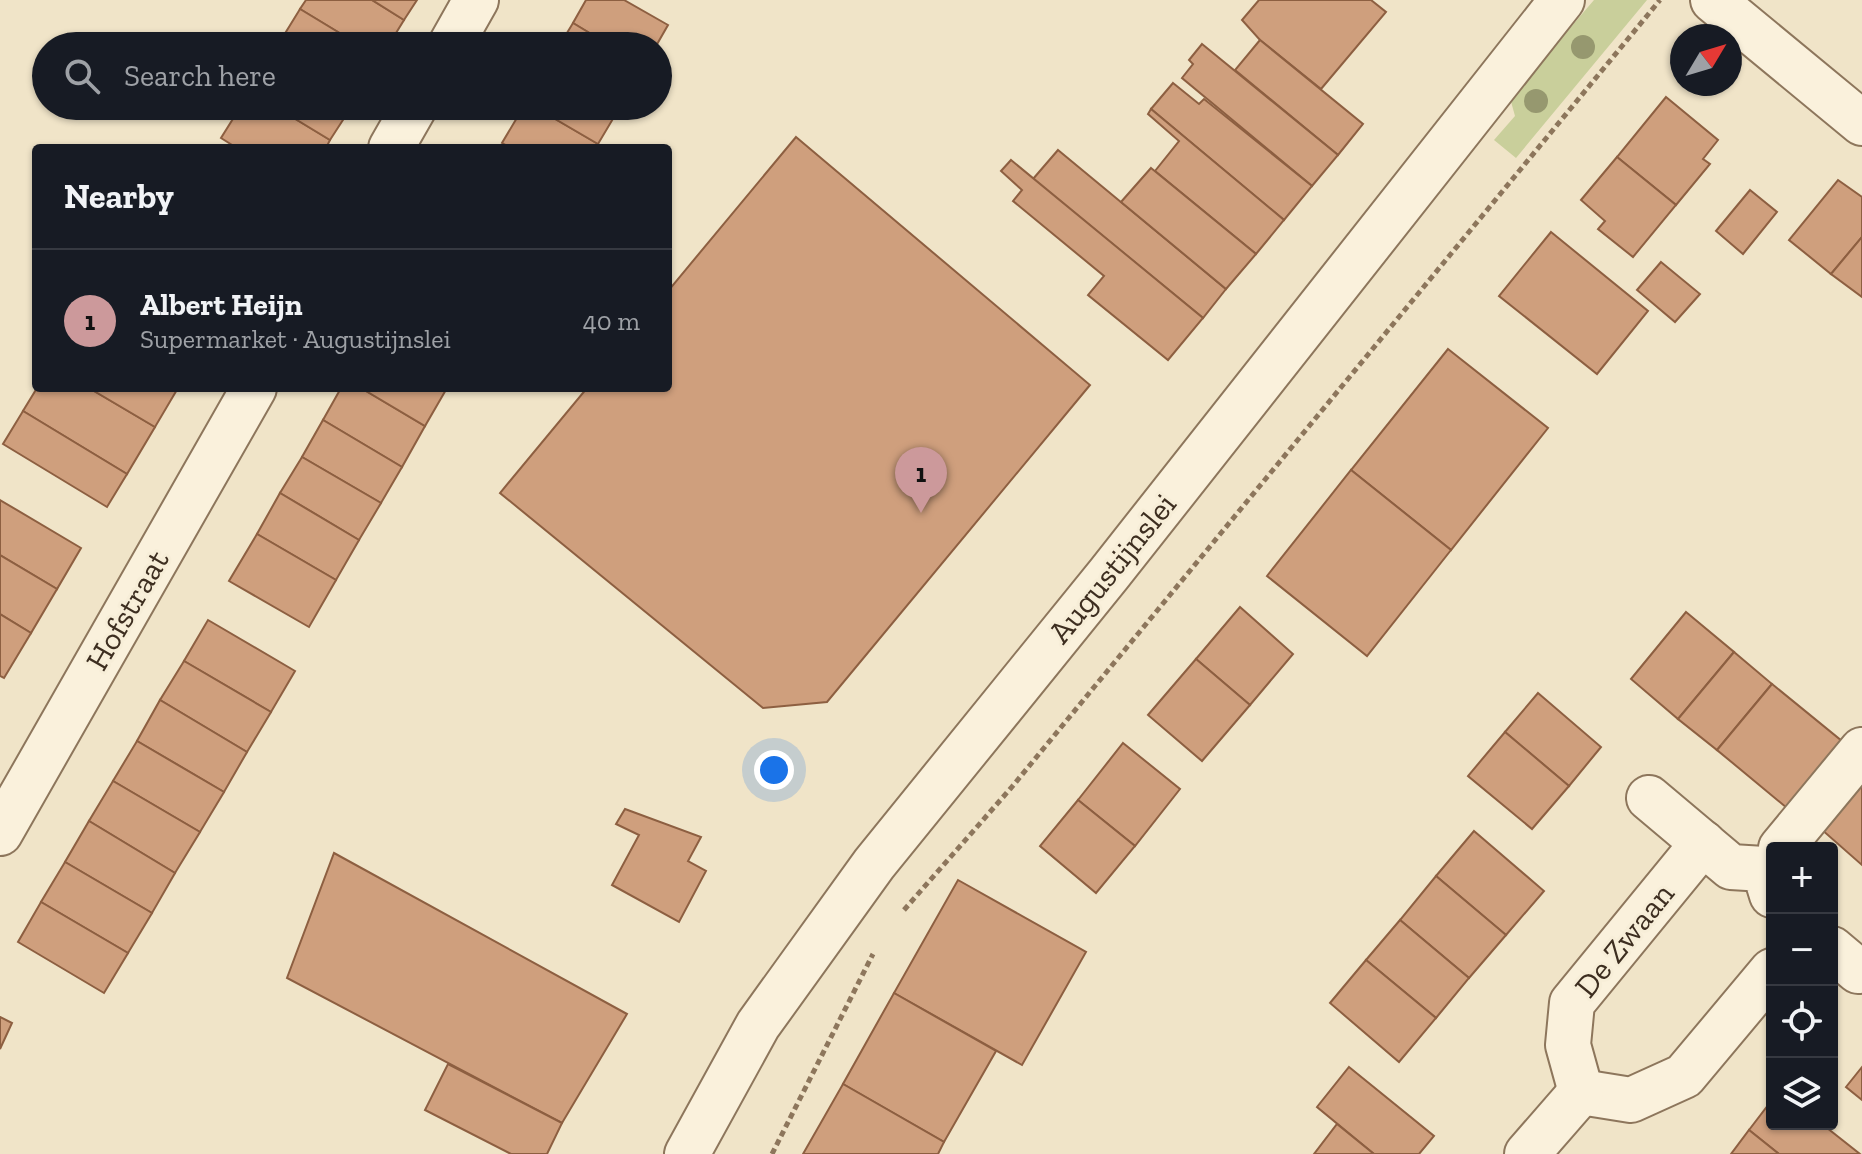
<!DOCTYPE html>
<html lang="en">
<head>
<meta charset="utf-8">
<style>
  body { margin:0; font-family:"Zilla Slab",serif; background:#242831; color:#f1f3f6 }
  .controls { position:absolute; right:24px; bottom:24px; display:grid; overflow:hidden; border-radius:8px; box-shadow:0 2px 6px #0004 }
  .controls button { width:72px; height:72px; display:grid; place-items:center; padding:0; border:0; border-bottom:2px solid #363941; background:#171b24; color:#f1f3f6; font:40px sans-serif }
  .compass { position:absolute; left:1670px; top:24px; width:72px; height:72px; border-radius:50%; background:#171b24; box-shadow:0 2px 6px #0004; rotate:52deg }
  .you { position:absolute; left:774px; top:770px; width:28px; height:28px; margin:-20px; border:6px solid #fff; border-radius:50%; background:#1a73e8; box-shadow:0 0 0 12px #1a73e833 }
  .badge { display:grid; place-items:center; width:52px; height:52px; border-radius:50%; background:#cc999b; color:#111; font-size:26px; font-weight:700 }
  .pin { position:absolute; translate:-50% -66px; filter:drop-shadow(0 2px 4px #0008) }
  .pin::after { content:''; position:absolute; top:42px; width:28px; height:24px; background:inherit; clip-path:polygon(0 0,100% 0,50% 100%) }
  .list { margin:0; padding:0; list-style:none }
  h2 { display:flex; justify-content:space-between; align-items:center; height:104px; margin:0; padding:0 32px; font-size:34px }
  h2 small { font-size:26px; font-weight:400; color:#9ea1a6 }
  .list li { display:grid; grid-template-columns:52px 1fr auto; gap:24px; align-items:center; box-sizing:border-box; height:144px; padding:0 32px; border-top:2px solid #363941 }
  .list b { display:block; font-size:30px; white-space:nowrap }
  .list p { margin:0; font-size:26px; white-space:nowrap; color:#9ea1a6 }
  .list em { font-size:26px; font-style:normal; color:#9ea1a6 }
  .icon { flex:none; width:44px; height:44px; fill:none; stroke:currentColor; stroke-width:2; stroke-linecap:round; stroke-linejoin:round }
  .map { position:relative; flex:none; width:1862px; height:1154px; overflow:hidden }
  .search { position:absolute; background:#171b24; box-shadow:0 2px 6px #0004; left:32px; top:32px; width:640px; height:88px; display:flex; align-items:center; gap:20px; box-sizing:border-box; padding:0 28px; border-radius:44px; color:#9ea1a6; font-size:30px }
  .panel { position:absolute; background:#171b24; box-shadow:0 2px 6px #0004; left:32px; top:144px; width:640px; height:248px; border-radius:8px }
  .map>svg:first-child { display:block }
  .green { fill:#c9cf9b }
  .building { fill:#cf9f7d; stroke:#8d5f41; stroke-width:2 }
  .lines { fill:none; stroke-linecap:round; stroke-linejoin:round }
  .minor-casing { stroke:#8d765c; stroke-width:48 }
  .path { stroke:#8d765c; stroke-width:5; stroke-dasharray:6 4; stroke-linecap:butt }
  .minor { stroke:#faf1dc; stroke-width:44 }
  .tree { fill:#96986f }
  .labels { text-anchor:middle; stroke-width:6; stroke-linejoin:round; paint-order:stroke }
  .street-label { font-size:32px; fill:#3d2e20; stroke:#f7eed8 }
</style>
</head>
<body>
<div class="map">
<svg width="1862" height="1154" viewBox="0 0 1862 1154">
  <rect width="100%" height="100%" fill="#f0e4c8"/>
  <path class="green" d="M 1594,0 L 1647,0 L 1516,158 L 1494,140 L 1515,116 L 1510,98 Z"/>
  <g class="building">
    <path d="M 306,0 L 372,0 L 404,20 L 388,46 L 361,46 L 300,9 Z"/>
    <path d="M 372,0 L 417,0 L 404,20 Z"/>
    <path d="M 586,0 L 624,0 L 668,25 L 656,46 L 611,46 L 573,23 Z"/>
    <path d="M 1259,0 L 1371,0 L 1386,12 L 1321,89 L 1260,40 L 1242,20 Z"/>
    <path d="M 300,9 L 361,46 L 291,46 L 281,40 Z"/>
    <path d="M 573,23 L 611,46 L 559,46 Z"/>
    <path d="M 1260,40 L 1363,124 L 1338,155 L 1235,70 Z"/>
    <path d="M 1202,44 L 1338,155 L 1312,186 L 1182,78 L 1193,64 L 1189,60 Z"/>
    <path d="M 1173,83 L 1199,104 L 1204,99 L 1312,186 L 1284,220 L 1151,109 Z"/>
    <path d="M 1666,97 L 1718,140 L 1703,159 L 1710,164 L 1676,205 L 1617,157 Z"/>
    <path d="M 241,106 L 274,106 L 330,140 L 326,148 L 237,148 L 221,138 Z"/>
    <path d="M 274,106 L 352,106 L 330,140 Z"/>
    <path d="M 524,106 L 533,106 L 598,144 L 596,148 L 511,148 L 502,143 Z"/>
    <path d="M 533,106 L 619,106 L 620,107 L 598,144 Z"/>
    <path d="M 1151,109 L 1284,220 L 1256,254 L 1155,171 L 1179,141 L 1148,114 Z"/>
    <path d="M 796,137 L 1090,385 L 827,702 L 763,708 L 500,493 L 587,388 L 668,388 L 668,291 Z"/>
    <path d="M 1058,150 L 1226,289 L 1203,318 L 1033,179 Z"/>
    <path d="M 1617,157 L 1676,205 L 1633,257 L 1598,229 L 1605,221 L 1581,200 Z"/>
    <path d="M 1011,160 L 1203,318 L 1168,360 L 1088,295 L 1104,276 L 1013,201 L 1022,190 L 1001,171 Z"/>
    <path d="M 1151,168 L 1256,254 L 1226,289 L 1121,202 Z"/>
    <path d="M 1838,180 L 1862,197 L 1862,237 L 1831,274 L 1789,240 Z"/>
    <path d="M 1750,190 L 1777,212 L 1743,254 L 1716,231 Z"/>
    <path d="M 1551,232 L 1648,311 L 1597,374 L 1499,296 Z"/>
    <path d="M 1862,237 L 1862,297 L 1831,274 Z"/>
    <path d="M 1661,262 L 1700,294 L 1675,322 L 1637,290 Z"/>
    <path d="M 1448,349 L 1548,428 L 1451,550 L 1351,470 Z"/>
    <path d="M 37,388 L 89,388 L 155,427 L 127,474 L 23,411 Z"/>
    <path d="M 89,388 L 178,388 L 155,427 Z"/>
    <path d="M 341,388 L 361,388 L 425,426 L 402,467 L 323,420 Z"/>
    <path d="M 361,388 L 447,388 L 425,426 Z"/>
    <path d="M 23,411 L 127,474 L 107,507 L 3,444 Z"/>
    <path d="M 323,420 L 402,467 L 381,503 L 302,457 Z"/>
    <path d="M 302,457 L 381,503 L 359,540 L 280,493 Z"/>
    <path d="M 1351,470 L 1451,550 L 1367,656 L 1267,576 Z"/>
    <path d="M 280,493 L 359,540 L 336,580 L 257,534 Z"/>
    <path d="M 0,500 L 81,548 L 57,589 L 0,555 Z"/>
    <path d="M 257,534 L 336,580 L 309,627 L 229,581 Z"/>
    <path d="M 0,555 L 57,589 L 31,633 L 0,614 Z"/>
    <path d="M 1240,607 L 1293,654 L 1250,705 L 1196,659 Z"/>
    <path d="M 1686,612 L 1734,652 L 1678,719 L 1631,679 Z"/>
    <path d="M 0,614 L 31,633 L 4,678 L 0,676 Z"/>
    <path d="M 208,620 L 295,671 L 271,712 L 184,661 Z"/>
    <path d="M 1734,652 L 1772,684 L 1717,750 L 1678,719 Z"/>
    <path d="M 1196,659 L 1250,705 L 1202,761 L 1148,715 Z"/>
    <path d="M 184,661 L 271,712 L 247,752 L 160,700 Z"/>
    <path d="M 1772,684 L 1848,746 L 1793,813 L 1717,750 Z"/>
    <path d="M 1538,693 L 1601,747 L 1569,786 L 1505,732 Z"/>
    <path d="M 160,700 L 247,752 L 224,792 L 137,741 Z"/>
    <path d="M 1505,732 L 1569,786 L 1532,829 L 1468,776 Z"/>
    <path d="M 137,741 L 224,792 L 200,832 L 113,781 Z"/>
    <path d="M 1123,743 L 1180,789 L 1135,846 L 1078,800 Z"/>
    <path d="M 1862,780 L 1862,865 L 1821,829 Z"/>
    <path d="M 113,781 L 200,832 L 175,873 L 89,821 Z"/>
    <path d="M 1078,800 L 1135,846 L 1096,893 L 1040,846 Z"/>
    <path d="M 625,809 L 701,837 L 688,861 L 706,871 L 679,922 L 612,885 L 639,835 L 616,824 Z"/>
    <path d="M 89,821 L 175,873 L 152,913 L 65,862 Z"/>
    <path d="M 1474,831 L 1544,891 L 1506,935 L 1436,876 Z"/>
    <path d="M 334,853 L 627,1014 L 562,1123 L 287,978 Z"/>
    <path d="M 65,862 L 152,913 L 128,953 L 41,902 Z"/>
    <path d="M 1436,876 L 1506,935 L 1469,978 L 1400,920 Z"/>
    <path d="M 958,880 L 1086,952 L 1022,1065 L 894,993 Z"/>
    <path d="M 41,902 L 128,953 L 104,993 L 18,942 Z"/>
    <path d="M 1400,920 L 1469,978 L 1436,1018 L 1366,960 Z"/>
    <path d="M 1366,960 L 1436,1018 L 1399,1062 L 1330,1003 Z"/>
    <path d="M 894,993 L 996,1051 L 944,1142 L 843,1084 Z"/>
    <path d="M 0,1017 L 12,1023 L 0,1049 Z"/>
    <path d="M 448,1064 L 562,1123 L 547,1154 L 511,1154 L 425,1110 Z"/>
    <path d="M 1349,1067 L 1434,1136 L 1419,1154 L 1374,1154 L 1317,1107 Z"/>
    <path d="M 1862,1067 L 1862,1100 L 1846,1087 Z"/>
    <path d="M 843,1084 L 944,1142 L 938,1154 L 803,1154 Z"/>
    <path d="M 1772,1100 L 1772,1124 L 1822,1124 L 1860,1154 L 1779,1154 L 1749,1130 Z"/>
    <path d="M 1337,1124 L 1374,1154 L 1314,1154 Z"/>
    <path d="M 1749,1130 L 1779,1154 L 1731,1154 Z"/>
  </g>
  <g class="lines">
    <g class="minor-casing">
      <g id="minor">
        <path d="M 1713,0 L 1862,123"/>
        <path d="M 450,46 L 476,0"/>
        <path d="M 391,148 L 415,106"/>
        <path d="M 1649,798 L 1731,867 L 1764,869 L 1772,895"/>
        <path d="M 0,833 L 254,388"/>
        <path d="M 1781,848 L 1862,750"/>
        <path d="M 1832,949 L 1858,971"/>
        <path d="M 1581,1092 L 1568,1045 L 1572,1003 L 1703,843"/>
        <path d="M 1581,1092 L 1631,1100 L 1684,1076 L 1772,971"/>
        <path d="M 687,1154 L 758,1025 L 874,864 L 1109,574 L 1562,0"/>
        <path d="M 1527,1154 L 1581,1092"/>
      </g>
    </g>
    <g class="path">
      <path d="M 904,910 L 1011,788 L 1660,0"/>
      <path d="M 772,1154 L 873,954"/>
    </g>
    <use href="#minor" class="minor"/>
  </g>
  <g class="tree">
    <circle cx="1583" cy="47" r="12"/>
    <circle cx="1536" cy="101" r="12"/>
  </g>
  <g class="labels">
    <g class="street-label">
      <text transform="translate(1112 568) rotate(-51)" y="11">Augustijnslei</text>
      <text transform="translate(127 610) rotate(-60)" y="11">Hofstraat</text>
      <text transform="translate(1624 940) rotate(-51)" y="11">De Zwaan</text>
    </g>
  </g>
</svg>
<div class="controls">
<button>+</button>
<button>−</button>
<button><svg class="icon" aria-label="locate" viewBox="0 0 24 24"><circle cx="12" cy="12" r="6"/><path d="M12 2v4M12 18v4M2 12h4M18 12h4"/></svg></button>
<button><svg class="icon" aria-label="layers" viewBox="0 0 24 24"><path d="M12 4l9 5-9 5-9-5zM3 14l9 5 9-5"/></svg></button>
</div>
<svg class="compass" viewBox="-18 -18 36 36"><path d="M0-13l5 13h-10z" fill="#e53935"/><path d="M0 13l5-13h-10z" fill="#9ea1a6"/></svg>
<div class="you"></div>
<div class="pin badge" style="left:921px;top:513px">1</div>
<div class="search"><svg class="icon" aria-label="search" viewBox="0 0 24 24"><circle cx="10" cy="10" r="6"/><path d="M15 15l6 6"/></svg>Search here</div>
<section class="panel">
<h2>Nearby<small></small></h2>
<ul class="list">
<li><span class="badge">1</span><div><b>Albert Heijn</b><p>Supermarket · Augustijnslei</p></div><em>40 m</em></li>
</ul>
</section>
</div>
</body>
</html>
